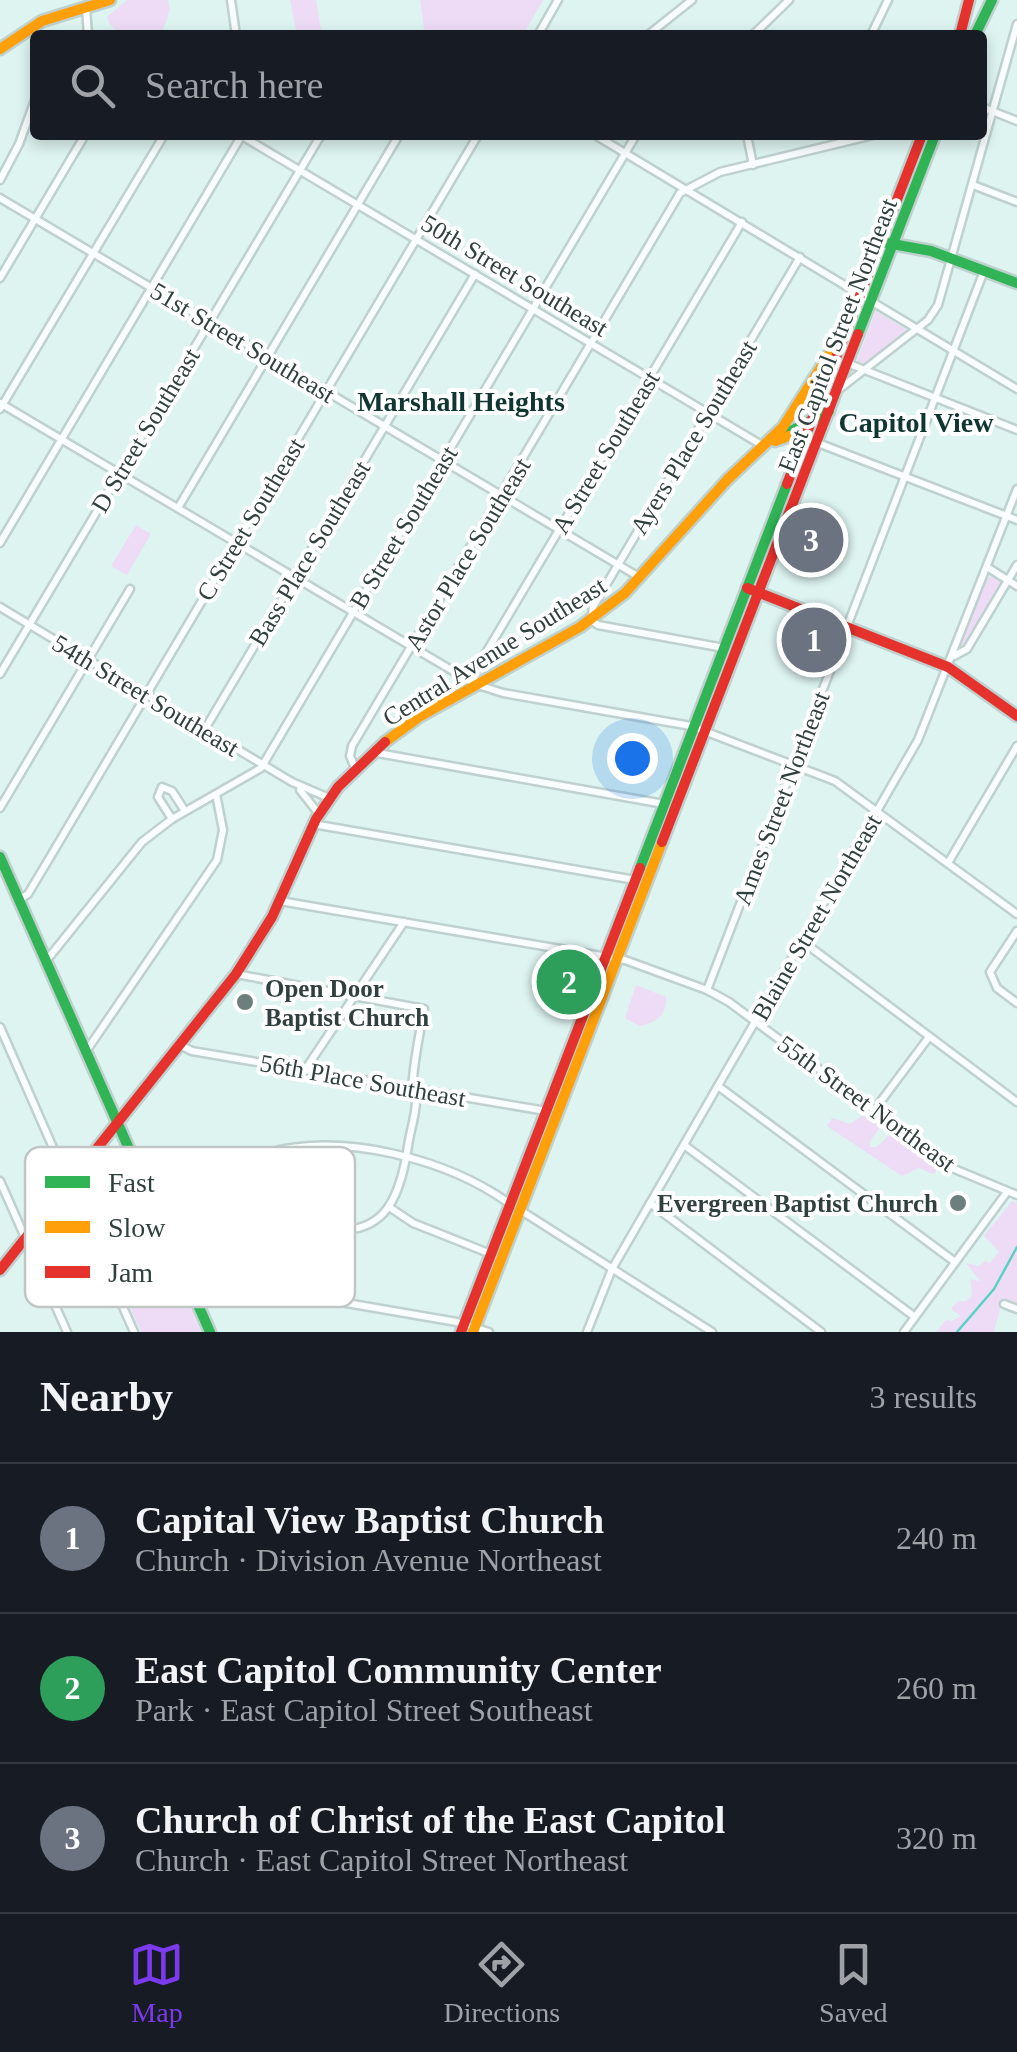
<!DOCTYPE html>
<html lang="en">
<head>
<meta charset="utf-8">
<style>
  body { margin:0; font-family:Georgia,serif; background:#242831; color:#f1f3f6 }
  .you { position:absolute; left:632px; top:758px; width:35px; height:35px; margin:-25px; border:8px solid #fff; border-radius:50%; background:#1a73e8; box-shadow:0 0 0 15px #1a73e833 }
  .badge { display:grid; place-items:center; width:65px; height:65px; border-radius:50%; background:#7c3aed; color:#fff; font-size:32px; font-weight:700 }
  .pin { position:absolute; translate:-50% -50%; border:5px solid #fff; box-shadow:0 2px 10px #0006 }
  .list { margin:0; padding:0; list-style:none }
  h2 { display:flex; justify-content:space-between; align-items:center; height:130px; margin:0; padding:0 40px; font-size:42px }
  h2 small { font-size:32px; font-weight:400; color:#9ea1a6 }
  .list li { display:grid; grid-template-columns:65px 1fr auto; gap:30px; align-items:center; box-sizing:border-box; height:150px; padding:0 40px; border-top:2px solid #363941 }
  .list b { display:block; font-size:38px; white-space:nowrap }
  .list p { margin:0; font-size:32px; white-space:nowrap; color:#9ea1a6 }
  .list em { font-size:32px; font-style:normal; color:#9ea1a6 }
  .icon { flex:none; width:55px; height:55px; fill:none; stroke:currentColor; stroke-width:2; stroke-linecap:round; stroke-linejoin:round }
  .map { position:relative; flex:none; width:1017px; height:1332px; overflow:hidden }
  .search { position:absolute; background:#171b24; box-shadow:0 5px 15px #0003; left:30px; right:30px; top:30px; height:110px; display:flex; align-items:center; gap:25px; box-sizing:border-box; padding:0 35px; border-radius:10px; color:#9ea1a6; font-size:38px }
  .sheet { height:580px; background:#171b24 }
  nav { display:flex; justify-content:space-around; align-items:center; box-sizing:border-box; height:140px; border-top:2px solid #363941; background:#171b24; font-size:28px; color:#9ea1a6 }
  nav a { display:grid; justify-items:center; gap:5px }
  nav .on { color:#7c3aed }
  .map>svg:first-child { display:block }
  .green { fill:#eedcf6 }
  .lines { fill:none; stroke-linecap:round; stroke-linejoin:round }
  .stream { stroke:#5ad1c6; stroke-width:2.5 }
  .street-casing { stroke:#bed1ce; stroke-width:11 }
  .fast-casing { stroke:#bed1ce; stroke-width:15 }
  .slow-casing { stroke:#bed1ce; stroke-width:15 }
  .jam-casing { stroke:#bed1ce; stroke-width:15 }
  .street { stroke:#fafdfd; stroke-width:6 }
  .fast { stroke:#30b455; stroke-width:10 }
  .slow { stroke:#ff9f0a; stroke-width:10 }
  .jam { stroke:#e5322d; stroke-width:10 }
  .poi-dot { fill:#6d7f7d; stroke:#fff; stroke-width:4 }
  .labels { text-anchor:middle; stroke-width:8; stroke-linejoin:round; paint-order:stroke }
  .street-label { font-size:25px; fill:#30403e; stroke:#fff }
  .poi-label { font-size:25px; font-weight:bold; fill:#30403e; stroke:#fff; text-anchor:start }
  .neighbourhood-label { font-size:28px; font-weight:bold; fill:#103632; stroke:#fff }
  .key { fill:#fff; stroke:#c1c6c5; stroke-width:2.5 }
  .key-label { font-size:28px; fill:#30403e }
</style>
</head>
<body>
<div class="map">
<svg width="1017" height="1332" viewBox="0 0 1017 1332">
  <rect width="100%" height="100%" fill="#ddf4f1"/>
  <g class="green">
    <path d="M 127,0 L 168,0 L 170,10 L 161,35 C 140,35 114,40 107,17 Z"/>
    <path d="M 290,0 L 316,0 L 322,35 L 297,35 Z"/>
    <path d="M 420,0 L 543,0 L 523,35 L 425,35 Z"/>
    <path d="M 876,311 L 907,330 L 862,365 L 857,360 Z"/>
    <path d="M 136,525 L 151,534 L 127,575 L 111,566 Z"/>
    <path d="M 992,576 L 1001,581 L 1001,586 L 966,645 L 960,649 L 987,578 Z"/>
    <path d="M 636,985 L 666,997 C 667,1015 656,1023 639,1026 L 625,1018 Z"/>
    <path d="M 862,1116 L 876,1120 L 881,1126 L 870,1141 L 870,1147 L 877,1147 L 888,1136 L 895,1134 L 937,1165 L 936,1172 L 932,1174 L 919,1168 L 902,1176 L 827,1126 L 832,1118 L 850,1124 Z"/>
    <path d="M 1012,1201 L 1017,1203 L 1017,1303 L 1003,1298 L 994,1332 L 936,1332 L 946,1320 L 952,1321 L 961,1316 L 951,1309 L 958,1301 L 966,1301 L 972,1295 L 970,1279 L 980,1281 L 966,1263 L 979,1266 L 985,1261 L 990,1263 L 999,1252 L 984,1236 Z"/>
    <path d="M 170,1258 L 201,1332 L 141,1332 L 128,1303 L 147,1292 L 138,1274 Z"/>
  </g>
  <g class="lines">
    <path class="stream" d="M 957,1332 L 994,1289 L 1017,1247"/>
    <g class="street-casing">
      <g id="street">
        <path d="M 231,0 L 236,35"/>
        <path d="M 86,8 L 88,35"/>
        <path d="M 538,35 L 558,0"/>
        <path d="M 648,35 L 692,0"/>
        <path d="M 753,35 L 789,0"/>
        <path d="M 871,35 L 888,0"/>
        <path d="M 982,107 L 1017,121"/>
        <path d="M 595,135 L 1017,389"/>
        <path d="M 747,135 L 753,165"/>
        <path d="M 242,136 L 765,447"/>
        <path d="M 0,180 L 19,144 L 35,100"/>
        <path d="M 973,185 L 1017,202"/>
        <path d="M 0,198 L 639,577"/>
        <path d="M 0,278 L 85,135"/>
        <path d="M 847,363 L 1017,430"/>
        <path d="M 837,391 L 928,320 L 938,305 L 1017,24"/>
        <path d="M 0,403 L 475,684 L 503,693 L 691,726 L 835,781 L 1017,914"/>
        <path d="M 0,409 L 164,135"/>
        <path d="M 805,438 L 1017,520"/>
        <path d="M 178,508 L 399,135"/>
        <path d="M 0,543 L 242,135"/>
        <path d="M 987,567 L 1017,586"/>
        <path d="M 0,607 L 292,782 L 329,798"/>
        <path d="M 724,648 L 598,625 L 591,620 L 593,607 L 800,257"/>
        <path d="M 954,656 L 967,649 L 1017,565"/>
        <path d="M 0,674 L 321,135"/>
        <path d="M 475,684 L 474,673 L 742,222"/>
        <path d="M 205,729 L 475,274"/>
        <path d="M 372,752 L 664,804"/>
        <path d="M 355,768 L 350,756 L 352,746 L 680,193 L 720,172 L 873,135"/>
        <path d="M 300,790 L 319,814"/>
        <path d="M 0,808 L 130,589"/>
        <path d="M 172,819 L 158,797 L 162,787 L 172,791 L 185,811"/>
        <path d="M 313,824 L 635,880"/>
        <path d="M 948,863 L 1017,746"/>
        <path d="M 19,900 L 28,894 L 46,864 L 478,135"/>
        <path d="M 280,901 L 625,960 L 707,990 L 729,1002 L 952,1168 L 1017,1195"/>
        <path d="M 1017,931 L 990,972 L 997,988 L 1017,1003"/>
        <path d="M 802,941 L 1017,1102"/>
        <path d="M 46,961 L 142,842 L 172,819 L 261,768 L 636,135"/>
        <path d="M 236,974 L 424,1009 C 420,1032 415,1055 413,1078 C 412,1086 416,1092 416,1100 C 416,1115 410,1131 408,1146 C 399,1204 382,1240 316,1228 C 268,1220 258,1208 239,1165"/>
        <path d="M 707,990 L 984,271"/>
        <path d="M 0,1027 L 134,1332"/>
        <path d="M 182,1046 L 192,1051 L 546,1111"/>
        <path d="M 87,1050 L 217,860 L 223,830 L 216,794"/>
        <path d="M 305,1070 L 404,922"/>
        <path d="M 718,1086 L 955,1262"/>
        <path d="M 875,1109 L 929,1037"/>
        <path d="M 684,1145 L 915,1317"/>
        <path d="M 0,1181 L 67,1332"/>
        <path d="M 154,1202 C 191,1186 229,1165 267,1153 C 343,1132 448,1159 510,1204"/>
        <path d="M 650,1203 L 821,1332"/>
        <path d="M 389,1207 L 413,1223 L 491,1254"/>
        <path d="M 520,1210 L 712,1332"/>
        <path d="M 187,1279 L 201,1278 L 457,1322 L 489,1332"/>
        <path d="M 1004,1304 L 1017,1309"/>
        <path d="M 587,1332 L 612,1269 L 918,740 L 1017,489"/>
        <path d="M 904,1332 L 1007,1192"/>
      </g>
    </g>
    <g class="fast-casing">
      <g id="fast">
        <path d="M 975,35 L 992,0"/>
        <path d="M 881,242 L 931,251 L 1017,283"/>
        <path d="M 858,334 L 935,135"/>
        <path d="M 780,437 L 829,411"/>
        <path d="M 0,857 L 210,1332"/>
        <path d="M 640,868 L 787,484"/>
      </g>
    </g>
    <g class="slow-casing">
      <g id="slow">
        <path d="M 0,49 L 42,21 L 110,0"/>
        <path d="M 775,441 L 789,436 L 805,438"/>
        <path d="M 385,742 L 419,717 L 580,627 L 625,593 L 727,480 L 783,427 L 841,336"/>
        <path d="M 473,1332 L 662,842"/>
      </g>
    </g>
    <g class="jam-casing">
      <g id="jam">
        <path d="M 960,35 L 969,0"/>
        <path d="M 787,484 L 922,135"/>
        <path d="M 747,588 L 948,667 L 1017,716"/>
        <path d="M 662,842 L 858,334"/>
        <path d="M 0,1270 L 236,974 L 272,917 L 316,819 L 338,787 L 385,742"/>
        <path d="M 461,1332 L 640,868"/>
      </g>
    </g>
    <use href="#street" class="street"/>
    <use href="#fast" class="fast"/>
    <use href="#slow" class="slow"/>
    <use href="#jam" class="jam"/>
  </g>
  <g class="poi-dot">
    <circle cx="245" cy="1002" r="10"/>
    <circle cx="958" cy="1203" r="10"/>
  </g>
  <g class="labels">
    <g class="street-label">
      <text transform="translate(515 275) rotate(31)" y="9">50th Street Southeast</text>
      <text transform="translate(837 335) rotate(-69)" y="9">East Capitol Street Northeast</text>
      <text transform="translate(243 342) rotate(31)" y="9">51st Street Southeast</text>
      <text transform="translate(145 430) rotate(-59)" y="9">D Street Southeast</text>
      <text transform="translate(693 437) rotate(-59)" y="9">Ayers Place Southeast</text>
      <text transform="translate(605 452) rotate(-59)" y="9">A Street Southeast</text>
      <text transform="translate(250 519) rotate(-59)" y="9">C Street Southeast</text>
      <text transform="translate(403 527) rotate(-59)" y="9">B Street Southeast</text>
      <text transform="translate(309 553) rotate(-59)" y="9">Bass Place Southeast</text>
      <text transform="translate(467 554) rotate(-59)" y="9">Astor Place Southeast</text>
      <text transform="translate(494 651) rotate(-32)" y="9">Central Avenue Southeast</text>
      <text transform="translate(146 695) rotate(31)" y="9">54th Street Southeast</text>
      <text transform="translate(781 798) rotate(-69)" y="9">Ames Street Northeast</text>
      <text transform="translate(816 917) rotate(-60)" y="9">Blaine Street Northeast</text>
      <text transform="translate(363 1080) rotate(10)" y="9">56th Place Southeast</text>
      <text transform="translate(867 1103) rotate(36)" y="9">55th Street Northeast</text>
    </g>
    <g class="poi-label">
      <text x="265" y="997">Open Door<tspan x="265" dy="29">Baptist Church</tspan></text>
      <text x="938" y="1212" text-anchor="end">Evergreen Baptist Church</text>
    </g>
    <g class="neighbourhood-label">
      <text x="461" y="411">Marshall Heights</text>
      <text x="916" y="432">Capitol View</text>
    </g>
  </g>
  <rect x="25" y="1147" width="330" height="160" rx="15" class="key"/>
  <rect x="45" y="1176" width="45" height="12" fill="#30b455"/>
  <rect x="45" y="1221" width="45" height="12" fill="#ff9f0a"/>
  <rect x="45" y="1266" width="45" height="12" fill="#e5322d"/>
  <g class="key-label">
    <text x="108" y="1192">Fast</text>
    <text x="108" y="1237">Slow</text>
    <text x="108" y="1282">Jam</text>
  </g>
</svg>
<div class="you"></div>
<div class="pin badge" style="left:814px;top:640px;background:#6b7280">1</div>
<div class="pin badge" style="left:569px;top:982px;background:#2e9e5b">2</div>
<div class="pin badge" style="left:811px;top:540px;background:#6b7280">3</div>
<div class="search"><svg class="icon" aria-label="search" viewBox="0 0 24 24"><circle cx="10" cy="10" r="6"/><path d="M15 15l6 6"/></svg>Search here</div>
</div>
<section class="sheet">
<h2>Nearby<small>3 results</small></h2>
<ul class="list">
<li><span class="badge" style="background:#6b7280">1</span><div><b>Capital View Baptist Church</b><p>Church · Division Avenue Northeast</p></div><em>240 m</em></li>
<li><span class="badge" style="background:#2e9e5b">2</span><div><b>East Capitol Community Center</b><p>Park · East Capitol Street Southeast</p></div><em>260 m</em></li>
<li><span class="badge" style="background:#6b7280">3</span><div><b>Church of Christ of the East Capitol</b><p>Church · East Capitol Street Northeast</p></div><em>320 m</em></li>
</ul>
</section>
<nav>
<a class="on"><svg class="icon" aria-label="map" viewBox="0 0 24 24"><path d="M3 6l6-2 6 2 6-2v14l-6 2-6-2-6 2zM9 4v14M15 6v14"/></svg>Map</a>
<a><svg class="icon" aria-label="directions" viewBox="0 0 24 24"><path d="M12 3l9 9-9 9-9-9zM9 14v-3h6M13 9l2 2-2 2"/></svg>Directions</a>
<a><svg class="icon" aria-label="saved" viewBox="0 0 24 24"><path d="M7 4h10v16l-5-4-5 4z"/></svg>Saved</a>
</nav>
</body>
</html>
